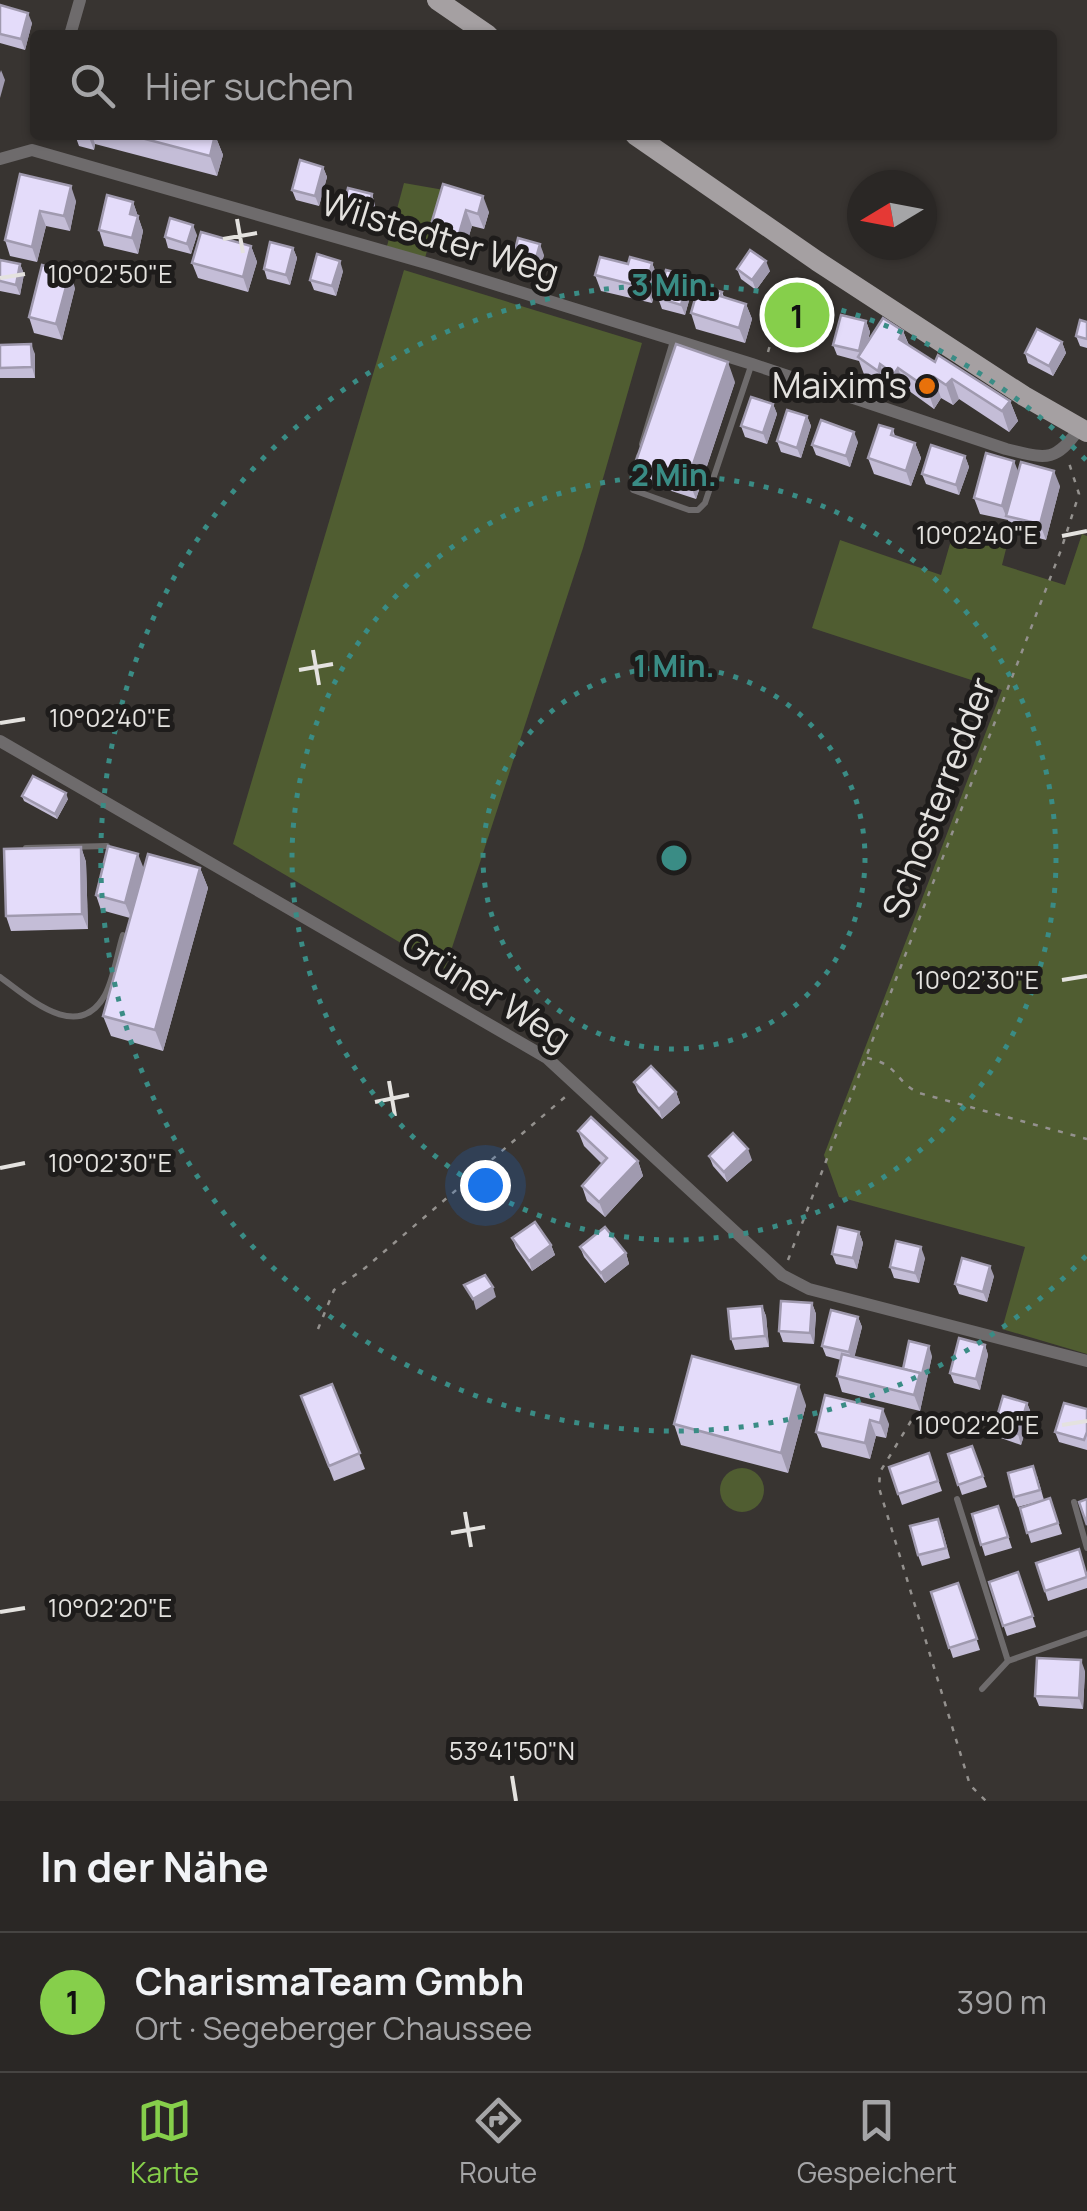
<!DOCTYPE html>
<html lang="de">
<head>
<meta charset="utf-8">
<style>
  body { margin:0; font-family:Manrope,sans-serif; background:#322f2d; color:#f1f3f6 }
  .compass { position:absolute; left:847px; top:170px; width:90px; height:90px; border-radius:50%; background:#2a2725; box-shadow:0 2px 8px #0004; rotate:260deg }
  .you { position:absolute; left:485px; top:1185px; width:35px; height:35px; margin:-25px; border:8px solid #fff; border-radius:50%; background:#1a73e8; box-shadow:0 0 0 15px #1a73e833 }
  .badge { display:grid; place-items:center; width:65px; height:65px; border-radius:50%; background:#86cf4b; color:#111; font-size:32px; font-weight:700 }
  .pin { position:absolute; translate:-50% -50%; border:5px solid #fff; box-shadow:0 2px 10px #0006 }
  .list { margin:0; padding:0; list-style:none }
  h2 { display:flex; justify-content:space-between; align-items:center; height:130px; margin:0; padding:0 40px; font-size:42px }
  h2 small { font-size:32px; font-weight:400; color:#a5a5a7 }
  .list li { display:grid; grid-template-columns:65px 1fr auto; gap:30px; align-items:center; box-sizing:border-box; height:140px; padding:0 40px; border-top:2px solid #464442 }
  .list b { display:block; font-size:38px; white-space:nowrap }
  .list p { margin:0; font-size:32px; white-space:nowrap; color:#a5a5a7 }
  .list em { font-size:32px; font-style:normal; color:#a5a5a7 }
  .icon { flex:none; width:55px; height:55px; fill:none; stroke:currentColor; stroke-width:2; stroke-linecap:round; stroke-linejoin:round }
  .map { position:relative; flex:none; width:1087px; height:1801px; overflow:hidden }
  .search { position:absolute; background:#2a2725; box-shadow:0 2px 8px #0004; left:30px; right:30px; top:30px; height:110px; display:flex; align-items:center; gap:25px; box-sizing:border-box; padding:0 35px; border-radius:10px; color:#a5a5a7; font-size:38px }
  .sheet { height:270px; background:#2a2725 }
  nav { display:flex; justify-content:space-around; align-items:center; box-sizing:border-box; height:140px; border-top:2px solid #464442; background:#2a2725; font-size:28px; color:#a5a5a7 }
  nav a { display:grid; justify-items:center; gap:5px }
  nav .on { color:#86cf4b }
  .map>svg:first-child { display:block }
  .green { fill:#505d31 }
  .lines { fill:none; stroke-linecap:round; stroke-linejoin:round }
  .path { stroke:#94918e; stroke-width:2.5; stroke-dasharray:5 8; stroke-linecap:butt }
  .lane { stroke:#6e6b6c; stroke-width:6 }
  .street { stroke:#6e6b6c; stroke-width:12 }
  .primary { stroke:#a5a0a2; stroke-width:20 }
  .wall { fill:#c4bdd7 }
  .shaded-wall { fill:#a09aaf }
  .building { fill:#e4dcfa; stroke:#a09aaf; stroke-width:2.5 }
  .ticks { fill:none; stroke:#e4e2df; stroke-width:4 }
  .ring { fill:none; stroke:#3a8c85; stroke-width:5; stroke-dasharray:5 10 }
  .food-dot { fill:#e8710a; stroke:#1e1c1b; stroke-width:4 }
  .labels { text-anchor:middle; stroke-width:10; stroke-linejoin:round; paint-order:stroke }
  .street-label { font-size:35px; fill:#e4e2df; stroke:#1e1c1b }
  .poi-label { font-size:35px; fill:#e4e2df; stroke:#1e1c1b; text-anchor:end }
  .ticks-label { font-size:25px; text-anchor:middle; fill:#e4e2df; stroke:#1e1c1b; stroke-width:10; stroke-linejoin:round; paint-order:stroke }
  .centre { fill:#3a8c85; stroke:#1e1c1b; stroke-width:5 }
  .ring-label { font-size:30px; text-anchor:middle; font-weight:bold; fill:#3a8c85; stroke:#1e1c1b; stroke-width:10; stroke-linejoin:round; paint-order:stroke }
</style>
</head>
<body>
<div class="map">
<svg width="1087" height="1801" viewBox="0 0 1087 1801">
  <rect width="100%" height="100%" fill="#383431"/>
  <g class="green">
    <path d="M 404,183 L 444,190 L 425,258 L 387,246 Z"/>
    <path d="M 404,270 L 642,343 L 583,548 L 445,969 L 233,844 Z"/>
    <path d="M 956,523 L 1008,541 L 1002,565 L 1065,585 L 1082,534 L 1087,536 L 1087,1354 L 1002,1329 L 1025,1247 L 839,1197 L 824,1155 L 1002,690 L 812,628 L 840,540 L 941,575 Z"/>
    <circle cx="742" cy="1490" r="22"/>
  </g>
  <g class="lines">
    <g class="path">
      <path d="M 768,352 L 777,322"/>
      <path d="M 867,1058 C 900,1065 894,1081 919,1093 L 1087,1139"/>
      <path d="M 788,1260 L 1061,550 L 1079,494 L 1069,463"/>
      <path d="M 318,1329 L 334,1290 L 365,1268 L 565,1097"/>
      <path d="M 911,1421 L 880,1472 L 879,1488 L 970,1785 L 986,1801"/>
    </g>
    <g class="lane">
      <path d="M 642,444 L 673,341"/>
      <path d="M 639,456 L 632,480 L 633,490 L 689,510 L 698,510 L 705,503 L 751,366"/>
      <path d="M 26,848 L 107,846"/>
      <path d="M 0,977 C 28,997 78,1044 105,995 C 114,978 117,954 123,935"/>
      <path d="M 957,1499 L 1008,1661"/>
      <path d="M 1074,1502 L 1087,1548"/>
      <path d="M 982,1689 L 1008,1661 L 1087,1633"/>
    </g>
    <g class="street">
      <path d="M 70,35 L 80,0"/>
      <path d="M 0,159 L 32,150 L 433,265 L 752,364 L 1006,449 C 1045,458 1054,464 1079,429"/>
      <path d="M 0,741 L 547,1058 L 782,1275 L 809,1289 L 1087,1361"/>
    </g>
    <g class="primary">
      <path d="M 437,0 L 488,35"/>
      <path d="M 635,135 L 817,261 L 1024,396 L 1087,432"/>
    </g>
  </g>
  <g class="wall">
    <path d="M 0,5 L 32,23 L 25,50 L 0,43 Z"/>
    <path d="M 75,135 L 215,135 L 223,155 L 217,176 L 95,144 L 94,150 L 79,146 Z"/>
    <path d="M 323,167 L 327,177 L 319,206 L 296,200 L 292,190 Z"/>
    <path d="M 20,174 L 76,201 L 70,231 L 46,226 L 37,262 L 10,256 L 5,240 Z"/>
    <path d="M 443,184 L 489,212 L 484,229 L 472,226 L 464,252 L 436,244 L 430,228 Z"/>
    <path d="M 372,194 L 375,205 L 370,225 L 346,218 L 343,208 Z"/>
    <path d="M 133,202 L 143,231 L 138,254 L 104,246 L 99,230 Z"/>
    <path d="M 197,235 L 191,254 L 168,248 L 165,237 Z"/>
    <path d="M 251,246 L 257,262 L 248,292 L 198,278 L 192,263 Z"/>
    <path d="M 293,248 L 297,258 L 290,285 L 267,279 L 264,269 Z"/>
    <path d="M 544,255 L 538,276 L 516,269 L 513,259 Z"/>
    <path d="M 0,260 L 20,264 L 24,274 L 20,295 L 0,291 Z"/>
    <path d="M 652,263 L 658,278 L 652,303 L 601,291 L 595,275 Z"/>
    <path d="M 737,269 L 770,271 L 756,290 L 741,279 Z"/>
    <path d="M 343,271 L 336,296 L 314,290 L 310,280 Z"/>
    <path d="M 693,286 L 685,315 L 662,309 L 658,298 Z"/>
    <path d="M 75,288 L 62,340 L 34,333 L 29,317 Z"/>
    <path d="M 722,292 L 724,297 L 746,304 L 752,319 L 745,343 L 696,329 L 691,313 Z"/>
    <path d="M 817,302 L 792,338 L 778,328 L 774,318 Z"/>
    <path d="M 866,321 L 870,332 L 868,341 L 903,331 L 909,345 L 935,362 L 1010,401 L 1018,421 L 1009,432 L 959,399 L 953,405 L 941,398 L 934,409 L 905,388 L 901,395 L 888,385 L 885,391 L 865,377 L 859,361 L 837,355 L 833,345 Z"/>
    <path d="M 1087,322 L 1087,348 L 1080,346 L 1076,336 Z"/>
    <path d="M 1062,342 L 1066,353 L 1053,376 L 1028,363 L 1025,353 Z"/>
    <path d="M 0,345 L 35,354 L 35,378 L 0,378 Z"/>
    <path d="M 735,382 L 696,499 L 644,482 L 636,461 Z"/>
    <path d="M 773,404 L 777,414 L 767,444 L 745,437 L 741,426 Z"/>
    <path d="M 807,416 L 811,426 L 801,458 L 781,452 L 777,441 Z"/>
    <path d="M 893,429 L 895,436 L 915,443 L 921,458 L 911,486 L 874,474 L 868,458 Z"/>
    <path d="M 858,442 L 850,467 L 816,455 L 812,445 Z"/>
    <path d="M 965,456 L 969,467 L 959,495 L 926,484 L 922,474 Z"/>
    <path d="M 1060,486 L 1046,540 L 1012,531 L 1008,520 L 980,514 L 974,498 Z"/>
    <path d="M 22,796 L 68,799 L 57,819 L 24,801 Z"/>
    <path d="M 81,847 L 86,862 L 88,929 L 11,931 L 6,916 Z"/>
    <path d="M 200,868 L 208,888 L 163,1051 L 111,1036 L 103,1016 L 130,918 L 101,910 L 96,895 L 144,869 Z"/>
    <path d="M 634,1082 L 676,1092 L 680,1103 L 662,1119 L 638,1092 Z"/>
    <path d="M 578,1131 L 638,1161 L 643,1176 L 605,1217 L 587,1201 L 582,1186 L 602,1164 L 584,1146 Z"/>
    <path d="M 709,1156 L 752,1160 L 727,1182 L 713,1166 Z"/>
    <path d="M 859,1232 L 863,1243 L 857,1269 L 836,1264 L 832,1254 Z"/>
    <path d="M 512,1238 L 551,1245 L 555,1255 L 532,1271 L 516,1248 Z"/>
    <path d="M 580,1247 L 626,1253 L 629,1264 L 605,1283 L 584,1257 Z"/>
    <path d="M 925,1258 L 919,1283 L 894,1278 L 890,1267 Z"/>
    <path d="M 994,1276 L 987,1302 L 959,1294 L 955,1284 Z"/>
    <path d="M 812,1303 L 816,1314 L 814,1344 L 783,1342 L 779,1331 Z"/>
    <path d="M 762,1306 L 766,1316 L 769,1347 L 735,1350 L 731,1339 Z"/>
    <path d="M 858,1317 L 862,1327 L 854,1357 L 903,1369 L 932,1356 L 920,1411 L 842,1392 L 837,1376 L 841,1360 L 826,1356 L 822,1346 Z"/>
    <path d="M 985,1345 L 988,1355 L 980,1390 L 954,1383 L 950,1373 Z"/>
    <path d="M 332,1384 L 365,1469 L 334,1481 L 301,1396 Z"/>
    <path d="M 825,1395 L 889,1424 L 886,1438 L 876,1436 L 870,1459 L 822,1447 L 816,1432 Z"/>
    <path d="M 1027,1403 L 1031,1413 L 1021,1445 L 998,1437 L 994,1427 Z"/>
    <path d="M 806,1405 L 788,1473 L 681,1445 L 674,1424 Z"/>
    <path d="M 1087,1409 L 1087,1450 L 1059,1442 L 1055,1432 Z"/>
    <path d="M 972,1446 L 987,1487 L 962,1495 L 948,1454 Z"/>
    <path d="M 929,1453 L 942,1491 L 902,1505 L 889,1467 Z"/>
    <path d="M 1037,1476 L 1044,1500 L 1018,1507 L 1014,1497 Z"/>
    <path d="M 1050,1498 L 1062,1534 L 1031,1543 L 1020,1508 Z"/>
    <path d="M 998,1506 L 1012,1548 L 985,1556 L 972,1514 Z"/>
    <path d="M 942,1529 L 950,1558 L 922,1566 L 918,1555 Z"/>
    <path d="M 1036,1563 L 1087,1572 L 1087,1588 L 1048,1601 Z"/>
    <path d="M 1018,1572 L 1036,1627 L 1007,1636 L 989,1582 Z"/>
    <path d="M 958,1583 L 980,1650 L 953,1658 L 931,1592 Z"/>
    <path d="M 1085,1671 L 1083,1709 L 1039,1706 L 1035,1696 Z"/>
  </g>
  <g class="shaded-wall">
    <path d="M 28,13 L 32,23 L 25,50 L 21,39 Z"/>
    <path d="M 1,70 L 5,80 L 0,98 L 0,73 Z"/>
    <path d="M 88,135 L 92,135 L 95,144 L 94,150 Z"/>
    <path d="M 215,135 L 223,155 L 217,176 L 210,156 Z"/>
    <path d="M 323,167 L 327,177 L 319,206 L 315,196 Z"/>
    <path d="M 71,186 L 76,201 L 70,231 L 64,216 Z"/>
    <path d="M 372,194 L 375,205 L 370,225 L 366,214 Z"/>
    <path d="M 483,196 L 489,212 L 484,229 L 478,214 Z"/>
    <path d="M 133,202 L 143,231 L 138,254 L 132,238 L 130,214 Z"/>
    <path d="M 466,210 L 472,226 L 464,252 L 458,237 Z"/>
    <path d="M 40,211 L 46,226 L 37,262 L 32,247 Z"/>
    <path d="M 193,225 L 197,235 L 191,254 L 187,244 Z"/>
    <path d="M 540,244 L 544,255 L 538,276 L 534,265 Z"/>
    <path d="M 251,246 L 257,262 L 248,292 L 243,277 Z"/>
    <path d="M 293,248 L 297,258 L 290,285 L 286,275 Z"/>
    <path d="M 340,261 L 343,271 L 336,296 L 332,286 Z"/>
    <path d="M 766,261 L 770,271 L 756,290 L 752,280 Z"/>
    <path d="M 652,263 L 658,278 L 652,303 L 646,288 Z"/>
    <path d="M 20,264 L 24,274 L 20,295 L 16,285 Z"/>
    <path d="M 70,272 L 75,288 L 62,340 L 56,324 Z"/>
    <path d="M 689,276 L 693,286 L 685,315 L 681,305 Z"/>
    <path d="M 813,291 L 817,302 L 792,338 L 789,328 Z"/>
    <path d="M 746,304 L 752,319 L 745,343 L 739,328 Z"/>
    <path d="M 866,321 L 870,332 L 862,362 L 859,351 Z"/>
    <path d="M 903,331 L 911,351 L 899,339 Z"/>
    <path d="M 1062,342 L 1066,353 L 1053,376 L 1049,366 Z"/>
    <path d="M 31,344 L 35,354 L 35,378 L 32,367 Z"/>
    <path d="M 728,362 L 735,382 L 696,499 L 688,479 Z"/>
    <path d="M 880,364 L 888,385 L 885,391 L 878,371 Z"/>
    <path d="M 898,368 L 905,388 L 901,395 L 894,374 Z"/>
    <path d="M 934,377 L 941,398 L 934,409 L 927,388 Z"/>
    <path d="M 952,379 L 959,399 L 953,405 L 946,385 Z"/>
    <path d="M 1010,401 L 1018,421 L 1009,432 L 1002,411 Z"/>
    <path d="M 773,404 L 777,414 L 767,444 L 763,433 Z"/>
    <path d="M 807,416 L 811,426 L 801,458 L 797,448 Z"/>
    <path d="M 854,432 L 858,442 L 850,467 L 846,456 Z"/>
    <path d="M 915,443 L 921,458 L 911,486 L 906,471 Z"/>
    <path d="M 965,456 L 969,467 L 959,495 L 956,485 Z"/>
    <path d="M 1014,461 L 1020,476 L 1006,516 L 1008,521 L 1002,506 Z"/>
    <path d="M 1054,471 L 1060,486 L 1046,540 L 1040,524 Z"/>
    <path d="M 66,793 L 68,799 L 57,819 L 55,814 Z"/>
    <path d="M 81,847 L 86,862 L 88,929 L 82,914 Z"/>
    <path d="M 138,854 L 144,869 L 131,918 L 125,903 Z"/>
    <path d="M 200,868 L 208,888 L 163,1051 L 155,1030 Z"/>
    <path d="M 676,1092 L 680,1103 L 662,1119 L 659,1109 Z"/>
    <path d="M 748,1149 L 752,1160 L 727,1182 L 724,1172 Z"/>
    <path d="M 638,1161 L 643,1176 L 605,1217 L 599,1202 Z"/>
    <path d="M 859,1232 L 863,1243 L 857,1269 L 853,1258 Z"/>
    <path d="M 551,1245 L 555,1255 L 532,1271 L 529,1261 Z"/>
    <path d="M 921,1247 L 925,1258 L 919,1283 L 915,1273 Z"/>
    <path d="M 626,1253 L 629,1264 L 605,1283 L 601,1273 Z"/>
    <path d="M 990,1266 L 994,1276 L 987,1302 L 983,1292 Z"/>
    <path d="M 493,1287 L 496,1297 L 476,1310 L 473,1299 Z"/>
    <path d="M 812,1303 L 816,1314 L 814,1344 L 810,1333 Z"/>
    <path d="M 762,1306 L 766,1316 L 769,1347 L 765,1336 Z"/>
    <path d="M 858,1317 L 862,1327 L 853,1363 L 849,1352 Z"/>
    <path d="M 985,1345 L 988,1355 L 980,1390 L 976,1379 Z"/>
    <path d="M 929,1346 L 932,1356 L 920,1411 L 914,1395 Z"/>
    <path d="M 799,1385 L 806,1405 L 788,1473 L 781,1453 Z"/>
    <path d="M 1027,1403 L 1031,1413 L 1021,1445 L 1018,1434 Z"/>
    <path d="M 883,1409 L 889,1424 L 886,1438 L 880,1423 Z"/>
    <path d="M 870,1420 L 876,1436 L 870,1459 L 865,1443 Z"/>
    <path d="M 1081,1660 L 1085,1671 L 1083,1709 L 1079,1698 Z"/>
  </g>
  <g class="building">
    <path d="M 0,5 L 28,13 L 21,39 L 0,34 Z"/>
    <path d="M 130,135 L 215,135 L 210,156 Z"/>
    <path d="M 300,160 L 323,167 L 315,196 L 292,190 Z"/>
    <path d="M 20,174 L 71,186 L 64,216 L 40,211 L 32,247 L 5,240 Z"/>
    <path d="M 443,184 L 483,196 L 478,214 L 466,210 L 458,237 L 430,228 Z"/>
    <path d="M 348,188 L 372,194 L 366,214 L 343,208 Z"/>
    <path d="M 107,195 L 133,202 L 130,214 L 138,216 L 132,238 L 99,230 Z"/>
    <path d="M 170,218 L 193,225 L 187,244 L 165,237 Z"/>
    <path d="M 201,232 L 251,246 L 243,277 L 192,263 Z"/>
    <path d="M 518,238 L 540,244 L 534,265 L 513,259 Z"/>
    <path d="M 270,242 L 293,248 L 286,275 L 264,269 Z"/>
    <path d="M 750,250 L 766,261 L 752,280 L 737,269 Z"/>
    <path d="M 317,254 L 340,261 L 332,286 L 310,280 Z"/>
    <path d="M 600,257 L 628,264 L 630,257 L 652,263 L 646,288 L 595,275 Z"/>
    <path d="M 0,260 L 20,264 L 16,285 L 0,281 Z"/>
    <path d="M 42,265 L 70,272 L 56,324 L 29,317 Z"/>
    <path d="M 666,270 L 689,276 L 681,305 L 658,298 Z"/>
    <path d="M 799,282 L 813,291 L 789,328 L 774,318 Z"/>
    <path d="M 699,285 L 722,292 L 720,296 L 746,304 L 739,328 L 691,313 Z"/>
    <path d="M 841,315 L 866,321 L 859,351 L 833,345 Z"/>
    <path d="M 883,318 L 903,331 L 899,339 L 935,362 L 938,355 L 1010,401 L 1002,411 L 952,379 L 946,385 L 934,377 L 927,388 L 898,368 L 894,374 L 880,364 L 878,371 L 858,357 Z"/>
    <path d="M 1080,320 L 1087,322 L 1087,339 L 1076,336 Z"/>
    <path d="M 1037,329 L 1062,342 L 1049,366 L 1025,353 Z"/>
    <path d="M 31,344 L 32,367 L 0,368 L 0,345 Z"/>
    <path d="M 676,344 L 728,362 L 688,479 L 636,461 Z"/>
    <path d="M 751,397 L 773,404 L 763,433 L 741,426 Z"/>
    <path d="M 787,410 L 807,416 L 797,448 L 777,441 Z"/>
    <path d="M 821,420 L 854,432 L 846,456 L 812,445 Z"/>
    <path d="M 879,425 L 893,429 L 891,435 L 915,443 L 906,471 L 868,458 Z"/>
    <path d="M 931,445 L 965,456 L 956,485 L 922,474 Z"/>
    <path d="M 986,453 L 1014,461 L 1002,506 L 974,498 Z"/>
    <path d="M 1021,462 L 1054,471 L 1040,524 L 1006,516 Z"/>
    <path d="M 33,776 L 66,793 L 55,814 L 22,796 Z"/>
    <path d="M 108,846 L 138,854 L 125,903 L 96,895 Z"/>
    <path d="M 81,847 L 82,914 L 6,916 L 4,849 Z"/>
    <path d="M 148,854 L 200,868 L 155,1030 L 103,1016 Z"/>
    <path d="M 651,1066 L 676,1092 L 659,1109 L 634,1082 Z"/>
    <path d="M 591,1117 L 638,1161 L 599,1202 L 582,1186 L 607,1158 L 578,1131 Z"/>
    <path d="M 733,1133 L 748,1149 L 724,1172 L 709,1156 Z"/>
    <path d="M 535,1222 L 551,1245 L 529,1261 L 512,1238 Z"/>
    <path d="M 605,1227 L 626,1253 L 601,1273 L 580,1247 Z"/>
    <path d="M 838,1227 L 859,1232 L 853,1258 L 832,1254 Z"/>
    <path d="M 896,1241 L 921,1247 L 915,1273 L 890,1267 Z"/>
    <path d="M 962,1258 L 990,1266 L 983,1292 L 955,1284 Z"/>
    <path d="M 485,1275 L 493,1287 L 473,1299 L 464,1285 Z"/>
    <path d="M 781,1301 L 812,1303 L 810,1333 L 779,1331 Z"/>
    <path d="M 762,1306 L 765,1336 L 731,1339 L 728,1309 Z"/>
    <path d="M 831,1310 L 858,1317 L 849,1352 L 822,1346 Z"/>
    <path d="M 959,1338 L 985,1345 L 976,1379 L 950,1373 Z"/>
    <path d="M 909,1341 L 929,1346 L 921,1378 L 920,1373 L 903,1369 Z"/>
    <path d="M 842,1354 L 920,1373 L 914,1395 L 837,1376 Z"/>
    <path d="M 692,1356 L 799,1385 L 781,1453 L 674,1424 Z"/>
    <path d="M 332,1384 L 360,1453 L 329,1466 L 301,1396 Z"/>
    <path d="M 825,1395 L 883,1409 L 880,1423 L 870,1420 L 865,1443 L 816,1432 Z"/>
    <path d="M 1003,1396 L 1027,1403 L 1018,1434 L 994,1427 Z"/>
    <path d="M 1064,1403 L 1087,1409 L 1087,1432 L 1084,1440 L 1055,1432 Z"/>
    <path d="M 972,1446 L 983,1476 L 958,1485 L 948,1454 Z"/>
    <path d="M 929,1453 L 938,1481 L 898,1494 L 889,1467 Z"/>
    <path d="M 1033,1466 L 1040,1490 L 1014,1497 L 1008,1473 Z"/>
    <path d="M 1050,1498 L 1058,1523 L 1027,1533 L 1020,1508 Z"/>
    <path d="M 1087,1499 L 1087,1525 L 1079,1502 Z"/>
    <path d="M 998,1506 L 1008,1537 L 981,1545 L 972,1514 Z"/>
    <path d="M 938,1519 L 946,1548 L 918,1555 L 910,1526 Z"/>
    <path d="M 1079,1549 L 1087,1577 L 1045,1591 L 1036,1563 Z"/>
    <path d="M 1018,1572 L 1033,1616 L 1003,1626 L 989,1582 Z"/>
    <path d="M 958,1583 L 977,1639 L 949,1648 L 931,1592 Z"/>
    <path d="M 1037,1658 L 1081,1660 L 1079,1698 L 1035,1696 Z"/>
  </g>
  <path class="ticks" d="M 237,219 L 243,253M 223,239 L 257,233M 0,278 L 25,274M 1062,536 L 1087,531M 313,650 L 319,685M 299,670 L 333,664M 0,723 L 25,719M 1062,980 L 1087,976M 389,1081 L 395,1116M 375,1102 L 409,1095M 0,1168 L 25,1163M 1062,1425 L 1087,1421M 465,1512 L 471,1547M 451,1533 L 485,1527M 0,1612 L 25,1608M 512,1776 L 516,1801"/>
  <g class="ring">
    <circle cx="674" cy="858" r="191"/>
    <circle cx="674" cy="858" r="382"/>
    <path d="M1086 1256A573 573 0 1 1 1086 460"/>
  </g>
  <circle class="food-dot" cx="927" cy="386" r="10"/>
  <g class="labels">
    <g class="street-label">
      <text transform="translate(440 238) rotate(17)" y="12">Wilstedter Weg</text>
      <text transform="translate(939 798) rotate(-69)" y="12">Schosterredder</text>
      <text transform="translate(486 991) rotate(32)" y="12">Grüner Weg</text>
    </g>
    <g class="poi-label">
      <text x="907" y="398">Maixim's</text>
    </g>
  </g>
  <g class="ticks-label">
    <text x="110" y="283">10°02'50"E</text>
    <text x="977" y="544">10°02'40"E</text>
    <text x="110" y="727">10°02'40"E</text>
    <text x="977" y="989">10°02'30"E</text>
    <text x="110" y="1172">10°02'30"E</text>
    <text x="977" y="1434">10°02'20"E</text>
    <text x="110" y="1617">10°02'20"E</text>
    <text x="512" y="1760">53°41'50"N</text>
  </g>
  <circle cx="674" cy="858" r="15" class="centre"/>
  <g class="ring-label">
    <text x="674" y="296">3 Min.</text>
    <text x="674" y="486">2 Min.</text>
    <text x="674" y="677">1 Min.</text>
  </g>
</svg>
<svg class="compass" viewBox="-18 -18 36 36"><path d="M0-13l5 13h-10z" fill="#e53935"/><path d="M0 13l5-13h-10z" fill="#a5a5a7"/></svg>
<div class="you"></div>
<div class="pin badge" style="left:797px;top:315px">1</div>
<div class="search"><svg class="icon" aria-label="search" viewBox="0 0 24 24"><circle cx="10" cy="10" r="6"/><path d="M15 15l6 6"/></svg>Hier suchen</div>
</div>
<section class="sheet">
<h2>In der Nähe<small></small></h2>
<ul class="list">
<li><span class="badge">1</span><div><b>CharismaTeam Gmbh</b><p>Ort · Segeberger Chaussee</p></div><em>390 m</em></li>
</ul>
</section>
<nav>
<a class="on"><svg class="icon" aria-label="map" viewBox="0 0 24 24"><path d="M3 6l6-2 6 2 6-2v14l-6 2-6-2-6 2zM9 4v14M15 6v14"/></svg>Karte</a>
<a><svg class="icon" aria-label="directions" viewBox="0 0 24 24"><path d="M12 3l9 9-9 9-9-9zM9 14v-3h6M13 9l2 2-2 2"/></svg>Route</a>
<a><svg class="icon" aria-label="saved" viewBox="0 0 24 24"><path d="M7 4h10v16l-5-4-5 4z"/></svg>Gespeichert</a>
</nav>
</body>
</html>
